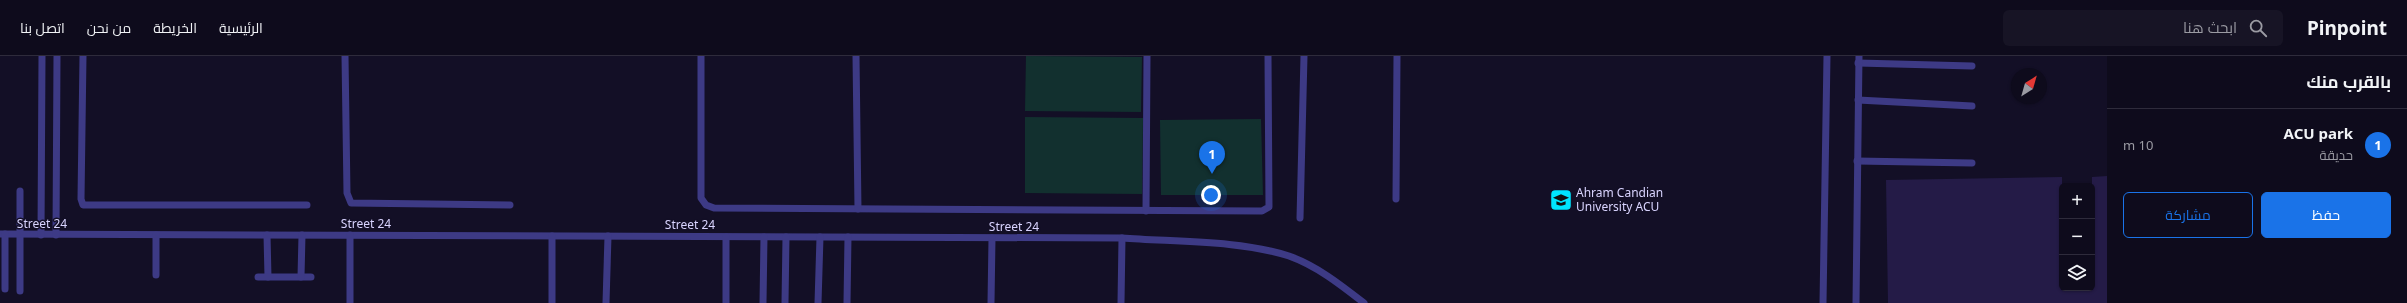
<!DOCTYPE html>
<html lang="ar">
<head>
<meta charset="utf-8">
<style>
  body { margin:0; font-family:"Noto Sans",Cairo,sans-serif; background:#171425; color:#f1f3f6; direction:rtl }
  .controls { position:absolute; right:12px; bottom:12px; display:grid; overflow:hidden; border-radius:6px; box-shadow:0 1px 3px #0004 }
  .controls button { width:36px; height:36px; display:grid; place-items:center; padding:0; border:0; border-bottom:1px solid #2e2b3b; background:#0e0b1c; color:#f1f3f6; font:20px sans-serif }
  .compass { position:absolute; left:2011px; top:12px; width:36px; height:36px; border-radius:50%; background:#0e0b1c; box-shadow:0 1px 3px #0004; rotate:37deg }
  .you { position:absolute; left:1211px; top:139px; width:14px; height:14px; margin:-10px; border:3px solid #fff; border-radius:50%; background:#1a73e8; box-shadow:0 0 0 6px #1a73e833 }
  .badge { display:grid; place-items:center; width:26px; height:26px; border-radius:50%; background:#1a73e8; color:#fff; font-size:13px; font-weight:700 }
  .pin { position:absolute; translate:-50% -33px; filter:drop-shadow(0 1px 2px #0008) }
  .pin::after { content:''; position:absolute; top:21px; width:14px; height:12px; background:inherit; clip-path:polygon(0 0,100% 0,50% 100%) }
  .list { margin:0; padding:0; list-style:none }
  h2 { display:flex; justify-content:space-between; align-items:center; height:52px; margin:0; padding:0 16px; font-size:17px }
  h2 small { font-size:13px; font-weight:400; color:#9b9ba3 }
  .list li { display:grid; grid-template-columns:26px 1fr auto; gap:12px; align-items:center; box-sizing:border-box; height:72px; padding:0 16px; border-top:1px solid #2e2b3b }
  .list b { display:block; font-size:15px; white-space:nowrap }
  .list p { margin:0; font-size:13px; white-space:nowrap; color:#9b9ba3 }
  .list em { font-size:13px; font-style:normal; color:#9b9ba3 }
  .actions { display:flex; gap:8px; padding:12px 16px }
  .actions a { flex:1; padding:9px 0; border:1px solid #1a73e8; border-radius:6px; text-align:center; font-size:14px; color:#1a73e8 }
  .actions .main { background:#1a73e8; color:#fff }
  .icon { flex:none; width:22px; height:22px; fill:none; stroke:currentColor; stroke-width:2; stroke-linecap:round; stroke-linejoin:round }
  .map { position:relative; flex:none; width:2107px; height:247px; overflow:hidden; direction:ltr }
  header { display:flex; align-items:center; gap:24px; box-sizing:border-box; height:56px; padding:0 20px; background:#0e0b1c; border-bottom:1px solid #2e2b3b }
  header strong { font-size:19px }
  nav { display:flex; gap:22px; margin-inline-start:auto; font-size:14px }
  .search { width:280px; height:36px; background:#171425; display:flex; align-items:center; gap:10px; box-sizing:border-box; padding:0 14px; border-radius:6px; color:#9b9ba3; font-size:15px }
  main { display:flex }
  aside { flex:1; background:#0e0b1c }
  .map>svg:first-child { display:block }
  .green { fill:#12302f }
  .building { fill:#241b47 }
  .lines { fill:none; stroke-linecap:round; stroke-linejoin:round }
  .lane { stroke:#3d3a85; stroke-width:7 }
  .labels { text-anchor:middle; stroke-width:3; stroke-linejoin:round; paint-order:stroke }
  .poi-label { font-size:12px; fill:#d9d4ff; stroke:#130f26; text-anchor:start }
  .street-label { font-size:12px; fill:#d9d4ff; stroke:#130f26 }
</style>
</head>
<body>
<header>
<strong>Pinpoint</strong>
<div class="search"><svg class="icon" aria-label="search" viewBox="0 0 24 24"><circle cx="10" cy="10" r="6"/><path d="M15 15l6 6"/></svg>ابحث هنا</div>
<nav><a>الرئيسية</a><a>الخريطة</a><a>من نحن</a><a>اتصل بنا</a></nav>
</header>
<main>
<aside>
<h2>بالقرب منك<small></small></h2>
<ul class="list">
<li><span class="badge">1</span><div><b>ACU park</b><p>حديقة</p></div><em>10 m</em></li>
</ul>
<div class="actions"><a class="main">حفظ</a><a>مشاركة</a></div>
</aside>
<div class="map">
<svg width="2107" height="247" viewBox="0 0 2107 247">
  <rect width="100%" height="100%" fill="#130f26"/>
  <g class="green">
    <path d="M 1026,0 L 1142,1 L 1141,56 L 1025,55 Z"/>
    <path d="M 1025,61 L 1143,62 L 1142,138 L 1025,137 Z"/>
    <path d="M 1261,63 L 1263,139 L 1161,139 L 1160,64 Z"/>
  </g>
  <path class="building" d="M 2107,120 L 2107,247 L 1888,247 L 1886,124 L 2062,121 L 2062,232 L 2092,232 L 2092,121 Z"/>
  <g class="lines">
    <g class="lane">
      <path d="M 83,0 L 81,143 L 83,149 L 307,149"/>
      <path d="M 345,0 L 347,137 L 351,147 L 510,149"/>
      <path d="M 701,0 L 701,142 L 706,149 L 714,152 L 1262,155 L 1269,151 L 1268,0"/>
      <path d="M 856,0 L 858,153"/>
      <path d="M 1858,7 L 1972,10"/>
      <path d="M 1858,44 L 1972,50"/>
      <path d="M 1857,105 L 1972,107"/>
      <path d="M 20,135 L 20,235"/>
      <path d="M 1396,143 L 1397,0"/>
      <path d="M 1146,155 L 1147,0"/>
      <path d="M 1300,162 L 1304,0"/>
      <path d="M 0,178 L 1122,182 C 1174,186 1240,184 1289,200 C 1317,210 1341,229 1364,247"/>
      <path d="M 41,179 L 42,0"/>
      <path d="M 56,179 L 57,0"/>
      <path d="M 156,179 L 156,219"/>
      <path d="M 267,179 L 268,221"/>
      <path d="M 552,180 L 552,247"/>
      <path d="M 258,221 L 311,221"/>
      <path d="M 301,221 L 302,179"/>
      <path d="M 5,233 L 5,178"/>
      <path d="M 350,247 L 350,179"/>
      <path d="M 606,247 L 608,180"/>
      <path d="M 726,247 L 726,181"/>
      <path d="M 763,247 L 764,181"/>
      <path d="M 785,247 L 786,181"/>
      <path d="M 818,247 L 820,181"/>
      <path d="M 847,247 L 848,181"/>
      <path d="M 991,247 L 992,182"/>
      <path d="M 1121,247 L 1122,182"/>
      <path d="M 1823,247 L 1827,0"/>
      <path d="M 1856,247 L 1859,0"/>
    </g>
  </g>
  <defs>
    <g id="university-square" transform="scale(1.15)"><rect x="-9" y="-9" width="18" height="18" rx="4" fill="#00e5ff" stroke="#130f26"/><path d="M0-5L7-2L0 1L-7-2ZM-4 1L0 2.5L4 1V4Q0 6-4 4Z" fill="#111"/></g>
  </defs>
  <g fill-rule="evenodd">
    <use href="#university-square" x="1561" y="144"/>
  </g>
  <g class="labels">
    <g class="poi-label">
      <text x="1576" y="141">Ahram Candian<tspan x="1576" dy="14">University ACU</tspan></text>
    </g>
    <g class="street-label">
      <text x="42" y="172">Street 24</text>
      <text x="366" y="172">Street 24</text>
      <text x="690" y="173">Street 24</text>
      <text x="1014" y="175">Street 24</text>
    </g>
  </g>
</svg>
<div class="controls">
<button>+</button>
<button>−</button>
<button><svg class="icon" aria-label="layers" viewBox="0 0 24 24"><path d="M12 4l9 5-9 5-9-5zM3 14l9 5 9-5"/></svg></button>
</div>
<svg class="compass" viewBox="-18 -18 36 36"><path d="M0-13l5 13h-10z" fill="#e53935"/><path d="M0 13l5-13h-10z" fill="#9b9ba3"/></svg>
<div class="you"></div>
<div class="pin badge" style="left:1212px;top:118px">1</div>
</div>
</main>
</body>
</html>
